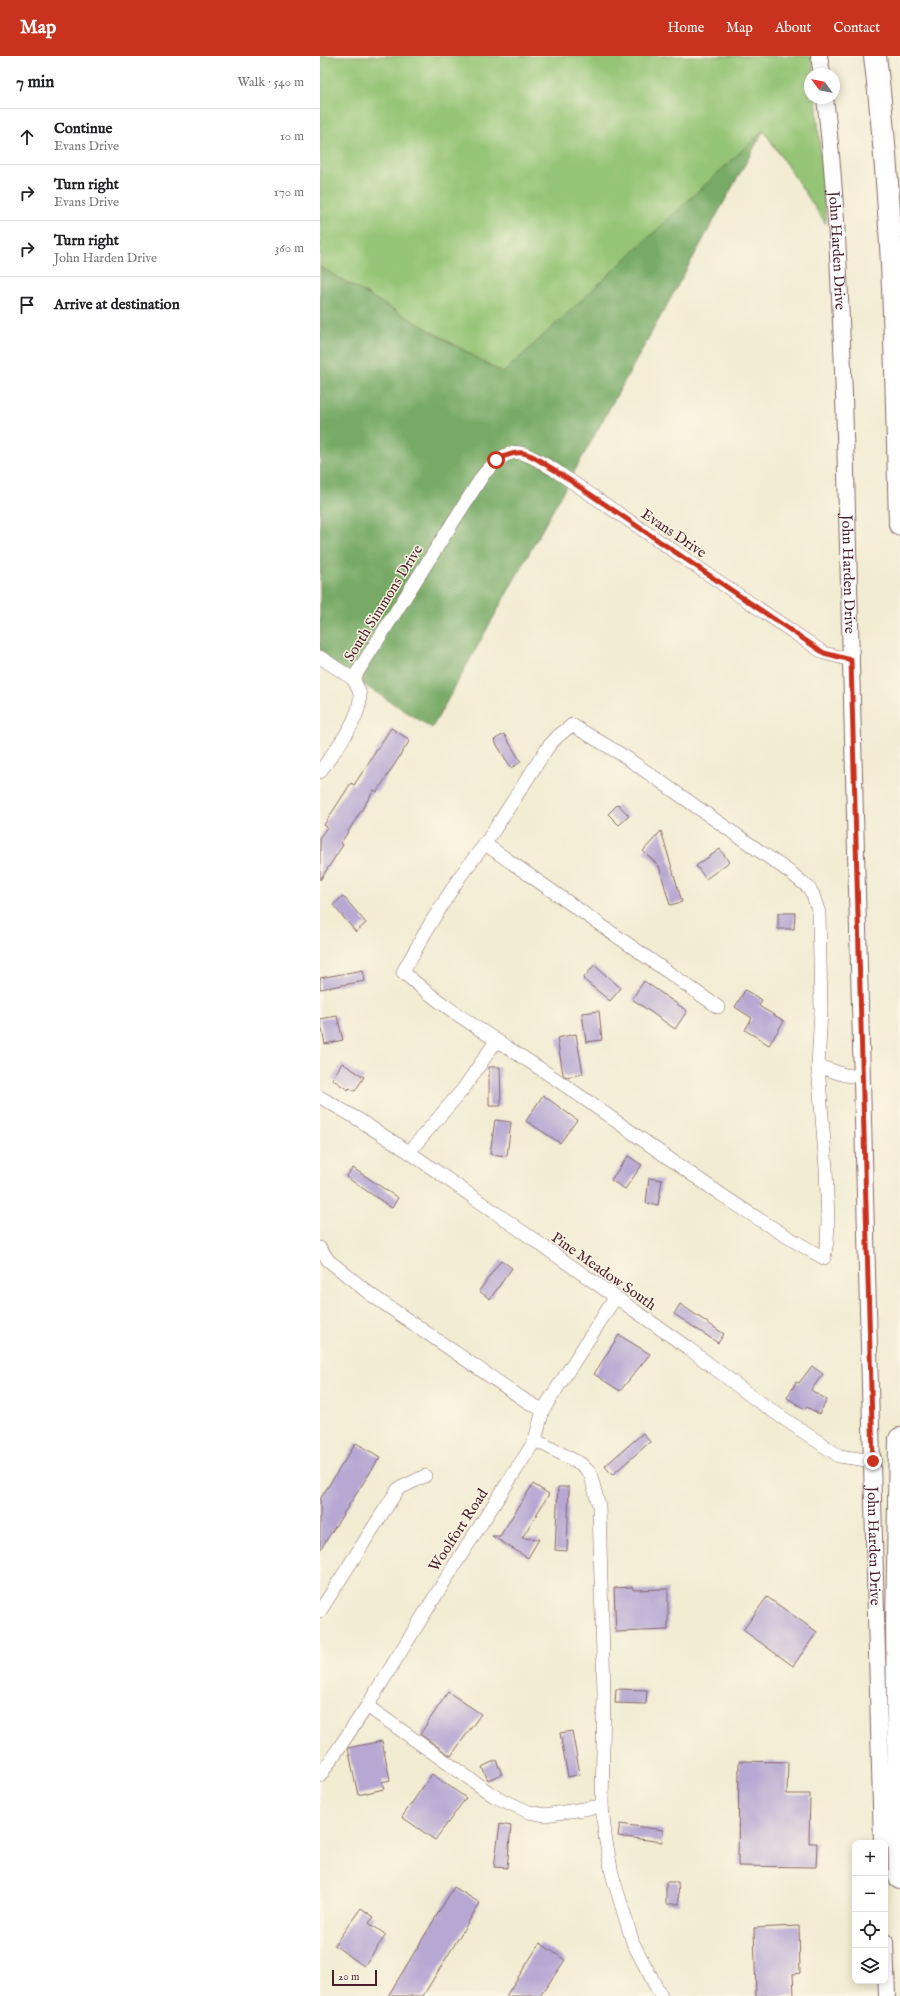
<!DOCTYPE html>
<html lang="en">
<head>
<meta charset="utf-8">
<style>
  body { margin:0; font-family:"IM FELL English",serif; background:#f6f6f6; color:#202124 }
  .controls { position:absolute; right:12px; bottom:12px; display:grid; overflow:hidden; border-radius:8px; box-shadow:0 2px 10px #0003 }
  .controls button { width:36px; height:36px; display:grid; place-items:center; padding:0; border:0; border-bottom:1px solid #e0e0e0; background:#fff; color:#202124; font:20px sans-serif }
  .compass { position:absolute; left:484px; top:12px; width:36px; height:36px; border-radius:50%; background:#fff; box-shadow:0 2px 10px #0003; rotate:303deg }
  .scale { position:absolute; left:12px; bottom:10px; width:45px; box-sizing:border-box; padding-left:4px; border:2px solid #4a1f2b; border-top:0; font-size:11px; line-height:14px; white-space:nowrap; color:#4a1f2b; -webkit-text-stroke:3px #fcf5e5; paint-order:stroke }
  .stop { position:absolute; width:12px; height:12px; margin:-9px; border:3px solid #c8321e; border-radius:50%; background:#fff }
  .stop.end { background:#c8321e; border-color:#fff; box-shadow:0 1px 4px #0008 }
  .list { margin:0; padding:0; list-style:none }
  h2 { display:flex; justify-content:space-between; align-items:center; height:52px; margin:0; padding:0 16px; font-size:17px }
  h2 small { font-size:13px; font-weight:400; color:#757577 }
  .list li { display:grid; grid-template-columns:26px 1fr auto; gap:12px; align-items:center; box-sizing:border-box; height:56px; padding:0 16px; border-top:1px solid #e0e0e0 }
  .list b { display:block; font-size:15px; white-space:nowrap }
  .list p { margin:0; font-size:13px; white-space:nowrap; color:#757577 }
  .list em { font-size:13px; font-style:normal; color:#757577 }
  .icon { flex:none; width:22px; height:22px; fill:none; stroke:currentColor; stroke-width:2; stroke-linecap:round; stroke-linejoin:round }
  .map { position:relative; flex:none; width:580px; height:1940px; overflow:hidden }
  header { display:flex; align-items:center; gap:24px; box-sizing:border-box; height:56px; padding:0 20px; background:#c8321e; color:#fff }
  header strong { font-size:19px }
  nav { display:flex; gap:22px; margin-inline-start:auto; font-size:14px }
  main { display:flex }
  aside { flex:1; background:#fff }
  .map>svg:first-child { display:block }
  .green { fill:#94c474; stroke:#6f7250 }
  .forest { fill:#7a6; stroke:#606448 }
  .building { fill:#b6a7d3 }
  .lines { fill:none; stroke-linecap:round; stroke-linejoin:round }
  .minor-casing { stroke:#856766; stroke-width:14 }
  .tertiary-casing { stroke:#856766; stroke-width:18 }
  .motorway-casing { stroke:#856766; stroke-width:24 }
  .minor { stroke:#fff; stroke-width:13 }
  .tertiary { stroke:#fff; stroke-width:16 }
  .motorway { stroke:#fff; stroke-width:22 }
  .route { stroke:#c8321e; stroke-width:5 }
  .labels { text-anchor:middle; stroke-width:3; stroke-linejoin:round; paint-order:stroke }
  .street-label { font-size:15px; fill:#4a1f2b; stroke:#fcf5e5 }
</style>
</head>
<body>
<header>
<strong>Map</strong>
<nav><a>Home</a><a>Map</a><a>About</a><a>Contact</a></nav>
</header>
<main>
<aside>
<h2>7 min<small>Walk · 540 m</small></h2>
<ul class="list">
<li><svg class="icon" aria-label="ahead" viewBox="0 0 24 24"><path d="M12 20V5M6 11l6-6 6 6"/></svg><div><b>Continue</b><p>Evans Drive</p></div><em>10 m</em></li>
<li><svg class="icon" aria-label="right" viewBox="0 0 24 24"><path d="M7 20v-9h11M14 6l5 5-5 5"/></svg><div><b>Turn right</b><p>Evans Drive</p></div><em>170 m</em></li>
<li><svg class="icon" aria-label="right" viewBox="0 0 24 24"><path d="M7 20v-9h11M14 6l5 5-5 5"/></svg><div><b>Turn right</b><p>John Harden Drive</p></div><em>360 m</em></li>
<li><svg class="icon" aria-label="arrive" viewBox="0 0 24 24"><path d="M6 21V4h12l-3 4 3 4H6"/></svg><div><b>Arrive at destination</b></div></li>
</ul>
</aside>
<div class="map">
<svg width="580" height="1940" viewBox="0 0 580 1940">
  <rect width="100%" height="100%" fill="#fcf5e5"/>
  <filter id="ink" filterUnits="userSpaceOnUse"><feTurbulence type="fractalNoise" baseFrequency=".025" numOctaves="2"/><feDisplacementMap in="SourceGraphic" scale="8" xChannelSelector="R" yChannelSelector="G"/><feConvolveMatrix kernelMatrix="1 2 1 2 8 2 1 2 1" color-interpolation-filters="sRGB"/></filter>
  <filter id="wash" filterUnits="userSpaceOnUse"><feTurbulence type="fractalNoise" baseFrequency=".012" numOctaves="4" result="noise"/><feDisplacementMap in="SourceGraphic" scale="16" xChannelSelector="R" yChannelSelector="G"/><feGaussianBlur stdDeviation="0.9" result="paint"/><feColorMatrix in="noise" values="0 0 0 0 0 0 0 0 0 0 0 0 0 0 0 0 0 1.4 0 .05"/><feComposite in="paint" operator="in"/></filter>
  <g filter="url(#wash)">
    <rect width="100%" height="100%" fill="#f2ecd3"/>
    <path class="green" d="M 0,0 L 492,0 L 494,18 L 490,18 L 490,42 L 496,42 L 506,168 L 444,75 L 183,317 L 0,211 Z"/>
    <path class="forest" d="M 444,74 L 112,672 L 0,601 L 0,211 L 183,317 Z"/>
    <g id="blocks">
      <g class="building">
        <path d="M 71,672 L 90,684 L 57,736 L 54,734 L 21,787 L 23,789 L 0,824 L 0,781 L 7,771 L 4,769 L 31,727 L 34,729 Z"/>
        <path d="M 184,678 L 201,706 L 191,712 L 174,684 Z"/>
        <path d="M 298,748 L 309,760 L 299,769 L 288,758 Z"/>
        <path d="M 341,775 L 362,846 L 350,849 L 339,810 L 323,795 Z"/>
        <path d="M 400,793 L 409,806 L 386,823 L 376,810 Z"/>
        <path d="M 23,840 L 46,867 L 36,876 L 13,849 Z"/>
        <path d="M 458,857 L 475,857 L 474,873 L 458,873 Z"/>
        <path d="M 274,909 L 301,932 L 290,945 L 263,923 Z"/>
        <path d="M 43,914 L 45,925 L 0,933 L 0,922 Z"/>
        <path d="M 324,925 L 367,955 L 355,973 L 312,943 Z"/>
        <path d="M 425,934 L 442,944 L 439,950 L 464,965 L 449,989 L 425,974 L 432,962 L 415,951 Z"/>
        <path d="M 279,955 L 282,984 L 266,986 L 262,957 Z"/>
        <path d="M 17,960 L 23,984 L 5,988 L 0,963 Z"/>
        <path d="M 256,978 L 263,1018 L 246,1021 L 243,1018 L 237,982 Z"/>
        <path d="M 22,1007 L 44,1021 L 35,1035 L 29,1032 L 28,1034 L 12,1023 Z"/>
        <path d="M 169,1011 L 180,1011 L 181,1050 L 169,1050 Z"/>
        <path d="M 223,1039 L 257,1064 L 240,1087 L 206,1065 Z"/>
        <path d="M 175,1064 L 191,1066 L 187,1100 L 170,1098 Z"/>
        <path d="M 308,1100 L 322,1109 L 305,1133 L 291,1124 Z"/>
        <path d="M 33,1112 L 78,1142 L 72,1152 L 26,1121 Z"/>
        <path d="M 329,1122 L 342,1124 L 338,1149 L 326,1147 Z"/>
        <path d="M 181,1204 L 192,1212 L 170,1243 L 159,1235 Z"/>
        <path d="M 360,1248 L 404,1278 L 398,1287 L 354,1258 Z"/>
        <path d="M 299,1279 L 330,1298 L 300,1335 L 274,1318 Z"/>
        <path d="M 492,1310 L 503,1318 L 491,1334 L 507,1344 L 499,1358 L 487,1351 L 485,1353 L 467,1342 L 476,1326 L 479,1327 Z"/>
        <path d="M 323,1377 L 330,1386 L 292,1419 L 285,1410 Z"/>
        <path d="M 36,1387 L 60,1401 L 0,1494 L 0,1443 Z"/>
        <path d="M 213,1428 L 229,1438 L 202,1482 L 219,1483 L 208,1502 L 172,1480 L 180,1480 Z"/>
        <path d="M 238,1431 L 249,1431 L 247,1495 L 235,1494 Z"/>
        <path d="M 313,1531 L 313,1534 L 348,1533 L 348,1574 L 296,1576 L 294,1532 Z"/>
        <path d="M 447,1541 L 497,1576 L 473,1610 L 423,1574 Z"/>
        <path d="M 296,1633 L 327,1634 L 326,1648 L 295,1647 Z"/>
        <path d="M 128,1636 L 161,1658 L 131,1700 L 100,1678 Z"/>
        <path d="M 252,1675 L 260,1718 L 248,1721 L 240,1677 Z"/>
        <path d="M 62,1685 L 70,1724 L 62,1726 L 64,1733 L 38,1739 L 28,1692 Z"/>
        <path d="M 176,1704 L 182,1718 L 168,1724 L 162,1711 Z"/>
        <path d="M 419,1705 L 468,1706 L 467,1738 L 490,1738 L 489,1787 L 497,1787 L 496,1811 L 418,1810 Z"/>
        <path d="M 112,1718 L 146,1742 L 115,1784 L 82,1761 Z"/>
        <path d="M 180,1768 L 191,1770 L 187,1812 L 174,1811 Z"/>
        <path d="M 300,1768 L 343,1774 L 342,1786 L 298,1780 Z"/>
        <path d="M 346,1826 L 358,1826 L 359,1848 L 346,1848 Z"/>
        <path d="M 134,1831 L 160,1847 L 103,1940 L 68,1940 Z"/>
        <path d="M 41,1852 L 54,1861 L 49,1867 L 66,1879 L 44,1910 L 14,1889 Z"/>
        <path d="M 479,1870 L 480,1917 L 473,1918 L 474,1940 L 436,1940 L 434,1872 Z"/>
        <path d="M 220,1887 L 245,1904 L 220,1940 L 186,1940 Z"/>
      </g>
    </g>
  </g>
  <g filter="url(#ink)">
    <use href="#blocks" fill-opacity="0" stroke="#856766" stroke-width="1"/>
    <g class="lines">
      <g class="minor-casing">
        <g id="minor">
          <path d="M 0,601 L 33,623"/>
          <path d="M 33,623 L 163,419 C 192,387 199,393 233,413 L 504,597 L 531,604"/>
          <path d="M 252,669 L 304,700 L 471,817 L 489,832 L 493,839 L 499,857 L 501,954 L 498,1010 L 506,1112 L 508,1166 L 507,1185 L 504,1202 C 410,1150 325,1084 237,1024 C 186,989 130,958 83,916 L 110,868 L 141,819 L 165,788 L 228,691 L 238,680 Z"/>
          <path d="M 0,716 C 13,696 41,664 40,640 C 40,635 36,628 33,623"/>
          <path d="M 165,788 L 398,951"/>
          <path d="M 498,1010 L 525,1019 L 542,1021"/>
          <path d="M 0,1041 L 36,1062 L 89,1096 L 368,1292 L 435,1343 L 519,1400 L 553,1405"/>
          <path d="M 89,1096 L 144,1032 L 176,985"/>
          <path d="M 0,1192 L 8,1204 L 50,1238 L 206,1345 L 223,1354"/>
          <path d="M 215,1384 L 261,1408 L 270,1417 L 279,1450 L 284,1637 L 282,1750 L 285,1780 L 292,1818 L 313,1887 L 341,1940"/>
          <path d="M 0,1555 L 78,1433 L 105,1420"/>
          <path d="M 47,1650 L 174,1740 L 209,1756 L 225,1759 L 282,1750"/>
          <path d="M 0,1720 L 47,1650 L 134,1510 L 205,1400 L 215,1384 L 223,1354 L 295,1242"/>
        </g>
      </g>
      <g class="tertiary-casing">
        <g id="tertiary">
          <path d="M 499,0 L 502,18"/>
          <path id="s1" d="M 505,42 C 517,141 520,240 524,340 L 562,1787"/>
          <path d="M 565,1886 L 567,1940"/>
        </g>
      </g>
      <g class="motorway-casing">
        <g id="motorway">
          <path d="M 555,0 C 574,155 576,312 580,468"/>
          <path d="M 580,1383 L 577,1572 L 580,1822"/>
        </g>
      </g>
      <use href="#minor" class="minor"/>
      <use href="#tertiary" class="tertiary"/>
      <use href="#motorway" class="motorway"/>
    </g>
  </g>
  <g class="lines" filter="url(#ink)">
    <path class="route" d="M 176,404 C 205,390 208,398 233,413 L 504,597 L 531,604 L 553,1405"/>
  </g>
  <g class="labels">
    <g class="street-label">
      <text dy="5" stroke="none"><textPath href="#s1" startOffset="153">John Harden Drive</textPath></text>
      <text transform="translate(354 477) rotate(34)" y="5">Evans Drive</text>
      <text dy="5" stroke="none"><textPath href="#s1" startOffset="477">John Harden Drive</textPath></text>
      <text transform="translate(63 547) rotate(-58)" y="5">South Simmons Drive</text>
      <text transform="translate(284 1215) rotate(35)" y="5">Pine Meadow South</text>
      <text transform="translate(138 1474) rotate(-57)" y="5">Woolfort Road</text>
      <text dy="5" stroke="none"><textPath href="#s1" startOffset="1449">John Harden Drive</textPath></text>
    </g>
  </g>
</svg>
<div class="controls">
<button>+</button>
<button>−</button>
<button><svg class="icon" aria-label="locate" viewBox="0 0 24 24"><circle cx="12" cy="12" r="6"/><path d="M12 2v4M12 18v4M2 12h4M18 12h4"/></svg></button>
<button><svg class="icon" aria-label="layers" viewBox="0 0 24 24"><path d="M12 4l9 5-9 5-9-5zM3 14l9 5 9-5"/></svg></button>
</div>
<svg class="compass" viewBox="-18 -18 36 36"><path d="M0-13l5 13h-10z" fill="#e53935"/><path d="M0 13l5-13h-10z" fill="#757577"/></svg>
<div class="scale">20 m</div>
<div class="stop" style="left:176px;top:404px"></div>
<div class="stop end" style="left:553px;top:1405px"></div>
</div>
</main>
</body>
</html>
